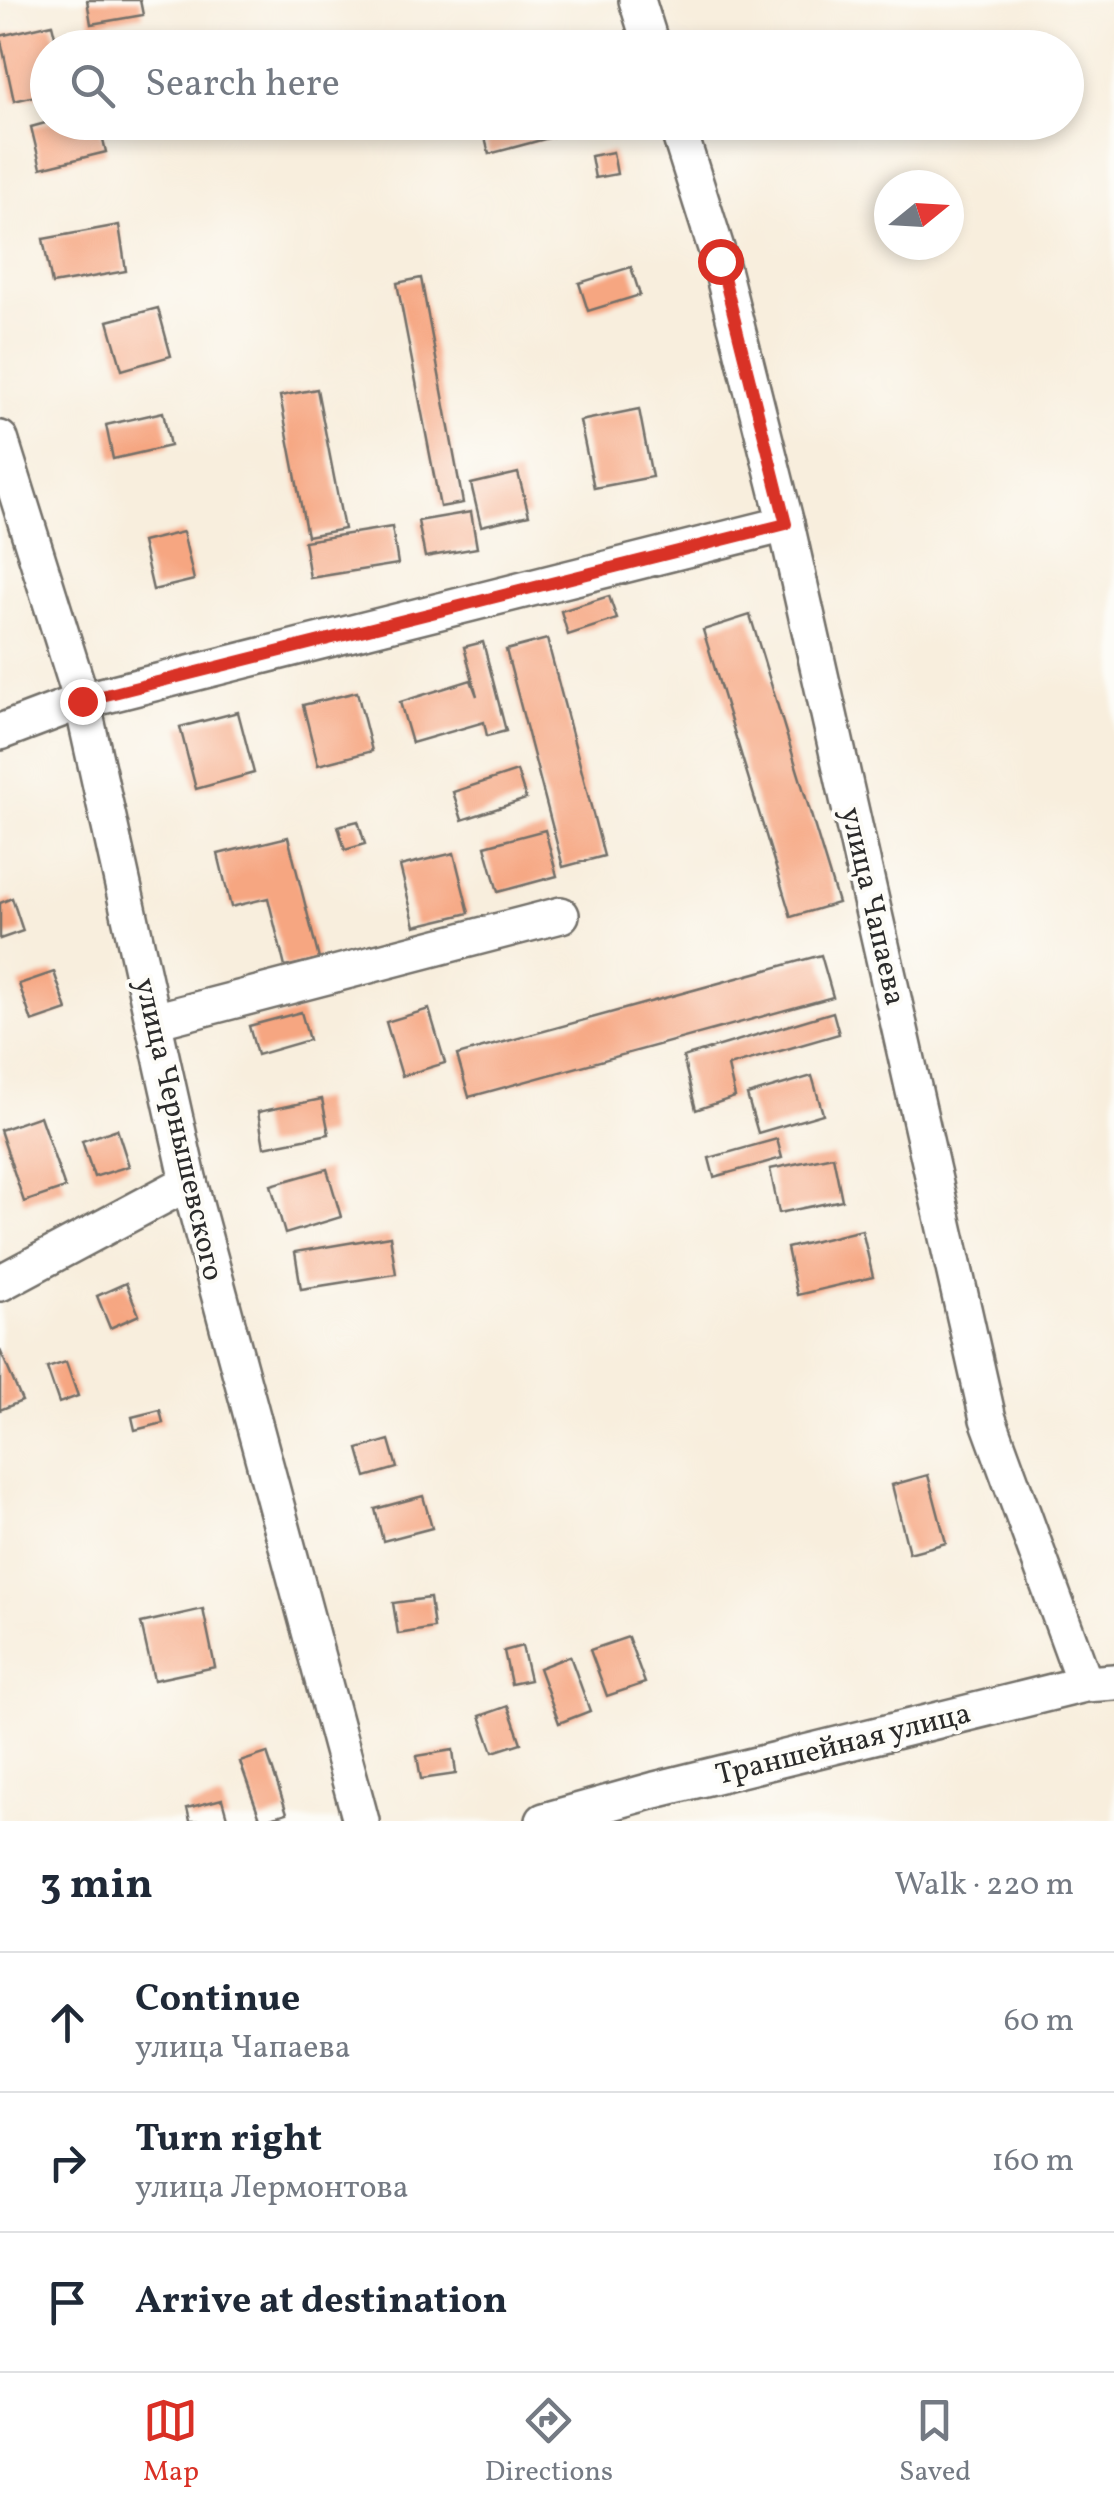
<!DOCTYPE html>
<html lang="en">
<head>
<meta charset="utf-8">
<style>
  body { margin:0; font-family:Vollkorn,serif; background:#f6f6f7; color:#1f2937 }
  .compass { position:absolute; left:874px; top:170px; width:90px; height:90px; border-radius:50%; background:#fff; box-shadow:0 5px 15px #0003; rotate:72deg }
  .stop { position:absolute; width:30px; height:30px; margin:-22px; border:8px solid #d93025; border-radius:50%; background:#fff }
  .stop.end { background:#d93025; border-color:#fff; box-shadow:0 2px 10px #0008 }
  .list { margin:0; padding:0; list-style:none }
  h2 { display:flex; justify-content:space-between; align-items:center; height:130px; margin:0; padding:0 40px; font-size:42px }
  h2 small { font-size:32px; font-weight:400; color:#747a83 }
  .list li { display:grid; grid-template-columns:65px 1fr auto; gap:30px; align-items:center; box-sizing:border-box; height:140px; padding:0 40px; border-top:2px solid #e0e1e3 }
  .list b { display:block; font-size:38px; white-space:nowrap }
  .list p { margin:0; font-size:32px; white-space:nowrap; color:#747a83 }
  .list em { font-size:32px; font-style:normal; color:#747a83 }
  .icon { flex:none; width:55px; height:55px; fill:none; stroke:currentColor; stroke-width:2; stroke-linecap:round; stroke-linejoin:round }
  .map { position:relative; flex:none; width:1114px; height:1821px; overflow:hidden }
  .search { position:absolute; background:#fff; box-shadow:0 5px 15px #0003; left:30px; right:30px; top:30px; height:110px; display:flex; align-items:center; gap:25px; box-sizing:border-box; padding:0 35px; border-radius:55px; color:#747a83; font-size:38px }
  .sheet { height:550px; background:#fff }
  nav { display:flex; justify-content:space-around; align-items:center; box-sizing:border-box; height:140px; border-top:2px solid #e0e1e3; background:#fff; font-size:28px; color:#747a83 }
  nav a { display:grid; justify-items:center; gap:5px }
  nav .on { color:#d93025 }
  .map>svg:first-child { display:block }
  .building { fill:#f6a681 }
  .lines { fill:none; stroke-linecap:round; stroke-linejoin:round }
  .minor-casing { stroke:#736f69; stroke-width:40 }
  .minor { stroke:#fff; stroke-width:35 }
  .route { stroke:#d93025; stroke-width:12 }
  .labels { text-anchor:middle; stroke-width:8; stroke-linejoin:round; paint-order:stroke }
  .street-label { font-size:30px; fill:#2b2b2b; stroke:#fdfcf7 }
</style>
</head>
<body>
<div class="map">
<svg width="1114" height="1821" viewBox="0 0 1114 1821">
  <rect width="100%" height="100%" fill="#fdfcf7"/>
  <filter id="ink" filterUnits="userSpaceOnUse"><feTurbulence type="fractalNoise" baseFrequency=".01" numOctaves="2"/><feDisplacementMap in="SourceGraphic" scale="20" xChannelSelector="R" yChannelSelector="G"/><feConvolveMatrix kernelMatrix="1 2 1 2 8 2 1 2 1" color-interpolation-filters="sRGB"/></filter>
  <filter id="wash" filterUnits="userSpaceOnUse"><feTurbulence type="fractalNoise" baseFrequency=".0048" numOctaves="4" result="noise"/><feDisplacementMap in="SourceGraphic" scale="40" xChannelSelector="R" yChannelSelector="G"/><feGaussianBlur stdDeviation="2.25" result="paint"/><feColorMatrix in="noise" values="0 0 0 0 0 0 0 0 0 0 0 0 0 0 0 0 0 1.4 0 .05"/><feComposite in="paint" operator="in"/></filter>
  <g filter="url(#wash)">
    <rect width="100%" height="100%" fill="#f8eedd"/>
    <g id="blocks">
      <g class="building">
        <path d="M 87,0 L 140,0 L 143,15 L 91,24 Z"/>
        <path d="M 52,24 L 58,48 L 48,48 L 48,93 L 14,101 L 0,36 Z"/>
        <path d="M 49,122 L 99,122 L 106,152 L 41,168 L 31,127 Z"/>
        <path d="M 481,122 L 584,122 L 586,128 L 489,154 Z"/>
        <path d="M 613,152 L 617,174 L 595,178 L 591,156 Z"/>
        <path d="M 119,225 L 126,271 L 52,284 L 43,239 Z"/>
        <path d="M 631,267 L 640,295 L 588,311 L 579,283 Z"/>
        <path d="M 421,278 L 463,503 L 440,507 L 397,283 Z"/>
        <path d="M 158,308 L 171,356 L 122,370 L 108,321 Z"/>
        <path d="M 317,389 L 344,529 L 307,536 L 280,396 Z"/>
        <path d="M 639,409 L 652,477 L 594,488 L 580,421 Z"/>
        <path d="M 163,412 L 170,446 L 113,459 L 106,425 Z"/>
        <path d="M 518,473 L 529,515 L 481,526 L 471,484 Z"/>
        <path d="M 471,512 L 477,548 L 425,557 L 418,521 Z"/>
        <path d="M 392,527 L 398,564 L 310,578 L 304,541 Z"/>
        <path d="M 183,532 L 194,580 L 153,590 L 142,542 Z"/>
        <path d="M 609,596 L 617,619 L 568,635 L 561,611 Z"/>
        <path d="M 750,615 L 838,903 L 791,917 L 703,630 Z"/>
        <path d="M 547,639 L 604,856 L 563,867 L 506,650 Z"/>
        <path d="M 483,642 L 506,731 L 487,736 L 484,722 L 412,743 L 400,702 L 471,680 L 477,696 L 464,647 Z"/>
        <path d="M 357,692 L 372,751 L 318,765 L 303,705 Z"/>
        <path d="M 238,712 L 254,773 L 196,789 L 180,727 Z"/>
        <path d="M 517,771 L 526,799 L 462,820 L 453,792 Z"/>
        <path d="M 358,821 L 365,844 L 345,850 L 338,826 Z"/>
        <path d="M 545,830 L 557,876 L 498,892 L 485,846 Z"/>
        <path d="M 288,837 L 319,959 L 285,967 L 268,898 L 231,907 L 218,854 Z"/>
        <path d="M 454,853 L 469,913 L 415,926 L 400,866 Z"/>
        <path d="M 12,898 L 23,931 L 0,939 L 0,903 Z"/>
        <path d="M 821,955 L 833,997 L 469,1097 L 457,1055 Z"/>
        <path d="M 54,972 L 67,1010 L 32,1022 L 19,984 Z"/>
        <path d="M 429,1009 L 445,1063 L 402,1076 L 386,1022 Z"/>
        <path d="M 301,1012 L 309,1040 L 257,1055 L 249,1026 Z"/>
        <path d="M 833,1012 L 839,1034 L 728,1066 L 735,1097 L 696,1110 L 683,1057 Z"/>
        <path d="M 812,1076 L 823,1114 L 758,1133 L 747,1095 Z"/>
        <path d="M 322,1099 L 329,1134 L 264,1147 L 258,1112 Z"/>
        <path d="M 40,1116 L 65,1188 L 24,1202 L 0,1130 Z"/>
        <path d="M 117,1129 L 129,1166 L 94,1177 L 82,1141 Z"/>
        <path d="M 777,1139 L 782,1158 L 714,1177 L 709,1158 Z"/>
        <path d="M 833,1156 L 842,1200 L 779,1213 L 770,1169 Z"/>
        <path d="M 327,1169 L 341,1217 L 285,1234 L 271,1185 Z"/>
        <path d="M 862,1230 L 873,1277 L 797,1295 L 787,1248 Z"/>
        <path d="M 390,1236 L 396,1274 L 301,1289 L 295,1252 Z"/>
        <path d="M 126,1283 L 139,1315 L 110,1328 L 97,1296 Z"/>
        <path d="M 0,1350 L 22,1401 L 0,1410 Z"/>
        <path d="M 66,1362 L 78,1396 L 59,1403 L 47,1368 Z"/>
        <path d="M 160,1410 L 163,1423 L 135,1430 L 132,1417 Z"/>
        <path d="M 389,1440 L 397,1468 L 366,1477 L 358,1449 Z"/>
        <path d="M 928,1475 L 946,1543 L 909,1553 L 892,1485 Z"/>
        <path d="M 423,1496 L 432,1528 L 383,1541 L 375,1509 Z"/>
        <path d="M 430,1598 L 434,1628 L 398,1634 L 393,1603 Z"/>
        <path d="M 203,1609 L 215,1667 L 154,1680 L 141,1623 Z"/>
        <path d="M 628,1637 L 645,1683 L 607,1696 L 590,1650 Z"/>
        <path d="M 522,1646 L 530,1680 L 511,1684 L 504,1651 Z"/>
        <path d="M 570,1656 L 590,1711 L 559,1723 L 539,1668 Z"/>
        <path d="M 508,1706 L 521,1743 L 493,1752 L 480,1716 Z"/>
        <path d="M 453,1750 L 456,1774 L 421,1779 L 417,1756 Z"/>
        <path d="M 267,1753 L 287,1813 L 261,1821 L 240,1762 Z"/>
        <path d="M 222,1799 L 228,1821 L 190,1821 L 187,1808 Z"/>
      </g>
    </g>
  </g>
  <g filter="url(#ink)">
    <use href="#blocks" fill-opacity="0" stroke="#736f69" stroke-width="2.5"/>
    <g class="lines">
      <g class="minor-casing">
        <g id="minor">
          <path d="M 637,0 L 652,48"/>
          <path d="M 676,122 L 720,261 L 786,524 L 988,1419 L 1085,1684"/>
          <path d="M 0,439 L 82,701 L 189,1182 L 361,1821"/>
          <path d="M 0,732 L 82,701 L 786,524"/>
          <path d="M 154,1021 L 561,915"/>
          <path d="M 0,1283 L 189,1182"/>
          <path d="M 544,1821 L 655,1790 L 1085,1684 L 1114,1682"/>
        </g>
      </g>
      <use href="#minor" class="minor"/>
    </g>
  </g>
  <g class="lines" filter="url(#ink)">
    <path class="route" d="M 82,701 L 786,524 L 720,261"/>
  </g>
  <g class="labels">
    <g class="street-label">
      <text transform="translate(874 906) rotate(77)" y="10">улица Чапаева</text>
      <text transform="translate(180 1129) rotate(77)" y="10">улица Чернышевского</text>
      <text transform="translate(843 1743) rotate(-14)" y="10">Траншейная улица</text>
    </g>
  </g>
</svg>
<svg class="compass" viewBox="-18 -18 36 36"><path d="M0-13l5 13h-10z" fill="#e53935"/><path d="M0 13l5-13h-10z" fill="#747a83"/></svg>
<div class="stop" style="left:720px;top:261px"></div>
<div class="stop end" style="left:82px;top:701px"></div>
<div class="search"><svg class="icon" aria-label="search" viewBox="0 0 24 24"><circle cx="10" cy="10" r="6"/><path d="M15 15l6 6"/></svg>Search here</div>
</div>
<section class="sheet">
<h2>3 min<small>Walk · 220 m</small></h2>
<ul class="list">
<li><svg class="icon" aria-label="ahead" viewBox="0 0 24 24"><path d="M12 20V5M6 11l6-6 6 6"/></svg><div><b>Continue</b><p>улица Чапаева</p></div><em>60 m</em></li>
<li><svg class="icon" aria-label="right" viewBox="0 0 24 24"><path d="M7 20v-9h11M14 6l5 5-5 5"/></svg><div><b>Turn right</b><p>улица Лермонтова</p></div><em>160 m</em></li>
<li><svg class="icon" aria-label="arrive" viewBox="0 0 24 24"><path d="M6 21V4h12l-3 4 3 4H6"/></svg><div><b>Arrive at destination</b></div></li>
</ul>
</section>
<nav>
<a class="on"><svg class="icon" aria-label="map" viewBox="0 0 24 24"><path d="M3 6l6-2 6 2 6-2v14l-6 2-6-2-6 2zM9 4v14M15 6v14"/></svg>Map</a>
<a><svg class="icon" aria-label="directions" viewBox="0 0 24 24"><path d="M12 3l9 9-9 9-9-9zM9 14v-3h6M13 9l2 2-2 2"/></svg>Directions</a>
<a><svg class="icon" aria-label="saved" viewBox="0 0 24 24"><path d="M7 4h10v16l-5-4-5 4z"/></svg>Saved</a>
</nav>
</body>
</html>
